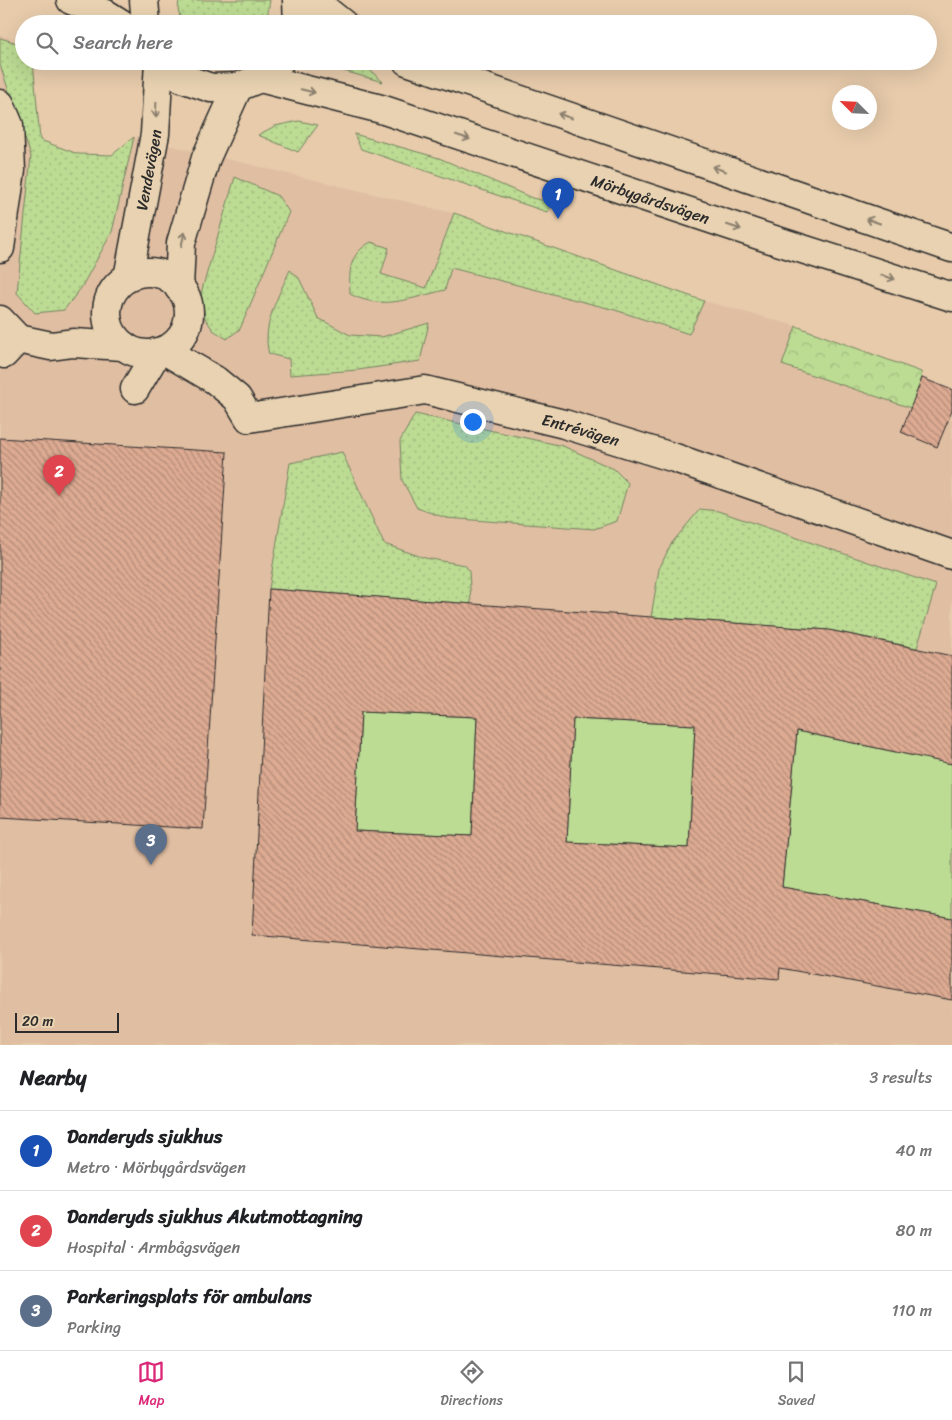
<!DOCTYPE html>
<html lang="en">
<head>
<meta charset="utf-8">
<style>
  body { margin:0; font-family:Sriracha,sans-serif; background:#f2f2f2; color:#202124 }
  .compass { position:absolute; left:832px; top:85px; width:45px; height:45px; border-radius:50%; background:#fff; box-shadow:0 5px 20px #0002; rotate:294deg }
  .scale { position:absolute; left:15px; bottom:12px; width:104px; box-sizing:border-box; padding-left:5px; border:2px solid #2b2b2b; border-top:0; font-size:14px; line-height:18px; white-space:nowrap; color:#2b2b2b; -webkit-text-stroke:4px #e8d2b1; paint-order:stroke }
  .you { position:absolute; left:472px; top:421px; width:18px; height:18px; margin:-12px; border:4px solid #fff; border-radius:50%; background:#1a73e8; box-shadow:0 0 0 8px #1a73e833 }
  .badge { display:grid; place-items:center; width:32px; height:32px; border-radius:50%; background:#db2777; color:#fff; font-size:16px; font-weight:700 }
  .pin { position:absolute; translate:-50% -41px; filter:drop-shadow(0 1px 2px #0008) }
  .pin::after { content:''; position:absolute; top:26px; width:18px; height:15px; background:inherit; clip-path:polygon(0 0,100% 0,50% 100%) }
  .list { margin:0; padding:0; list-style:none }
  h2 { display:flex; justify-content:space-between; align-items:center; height:65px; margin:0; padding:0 20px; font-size:21px }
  h2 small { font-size:16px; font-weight:400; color:#757577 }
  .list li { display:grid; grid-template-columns:32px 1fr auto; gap:15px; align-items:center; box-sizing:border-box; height:80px; padding:0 20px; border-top:1px solid #e0e0e0 }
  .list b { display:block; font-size:19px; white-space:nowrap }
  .list p { margin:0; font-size:16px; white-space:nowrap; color:#757577 }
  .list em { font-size:16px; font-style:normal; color:#757577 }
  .icon { flex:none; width:28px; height:28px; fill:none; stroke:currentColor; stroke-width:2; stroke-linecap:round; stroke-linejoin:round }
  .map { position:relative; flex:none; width:952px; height:1045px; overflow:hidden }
  .search { position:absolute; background:#fff; box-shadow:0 5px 20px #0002; left:15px; right:15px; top:15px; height:55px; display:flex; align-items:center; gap:12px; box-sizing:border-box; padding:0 18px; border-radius:28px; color:#757577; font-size:19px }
  .sheet { height:305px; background:#fff }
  nav { display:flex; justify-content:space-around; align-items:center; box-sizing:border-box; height:70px; border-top:1px solid #e0e0e0; background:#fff; font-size:14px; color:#757577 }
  nav a { display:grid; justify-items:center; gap:2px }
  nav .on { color:#db2777 }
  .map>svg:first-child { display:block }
  .built { fill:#e0bea2 }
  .grass { fill:url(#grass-dots); stroke:#74835f }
  .forest { fill:url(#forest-crowns); stroke:#74835f }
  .park { fill:#bcdb93; stroke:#74835f }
  .building { fill:url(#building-back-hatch); stroke:#2b2b2b; fill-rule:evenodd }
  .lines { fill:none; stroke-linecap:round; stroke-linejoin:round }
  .minor-casing { stroke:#2b2b2b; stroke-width:31 }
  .minor { stroke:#e8d2b1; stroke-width:28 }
  .oneway { stroke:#8a7e6e }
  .labels { text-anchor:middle; stroke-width:4.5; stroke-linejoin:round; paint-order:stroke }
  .street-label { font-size:16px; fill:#2b2b2b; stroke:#e8d2b1 }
</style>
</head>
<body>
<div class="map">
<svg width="952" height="1045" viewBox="0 0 952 1045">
  <defs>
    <pattern id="grass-dots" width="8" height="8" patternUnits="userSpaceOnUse" patternTransform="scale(1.25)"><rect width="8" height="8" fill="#bcdb93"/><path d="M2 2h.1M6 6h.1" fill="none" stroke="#a2bc7f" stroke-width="1.8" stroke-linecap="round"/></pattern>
    <pattern id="forest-crowns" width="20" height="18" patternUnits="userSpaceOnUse" patternTransform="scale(1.25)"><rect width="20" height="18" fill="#bcdb93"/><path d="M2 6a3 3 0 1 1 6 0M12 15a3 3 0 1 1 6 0" fill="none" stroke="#a2bc7f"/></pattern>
    <pattern id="building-back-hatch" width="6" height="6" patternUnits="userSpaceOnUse" patternTransform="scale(1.25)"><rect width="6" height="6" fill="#ddaa92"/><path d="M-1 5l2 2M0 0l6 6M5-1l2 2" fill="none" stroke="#b38b77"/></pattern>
  </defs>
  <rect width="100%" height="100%" fill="#e7cbab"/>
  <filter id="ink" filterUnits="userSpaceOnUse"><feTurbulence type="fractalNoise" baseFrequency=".02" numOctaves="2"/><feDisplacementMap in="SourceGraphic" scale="10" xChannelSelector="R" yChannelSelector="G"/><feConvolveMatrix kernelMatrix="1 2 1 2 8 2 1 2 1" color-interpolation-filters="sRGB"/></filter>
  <g filter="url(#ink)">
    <path class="built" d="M 0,35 L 24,44 L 24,61 L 33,61 L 40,140 L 78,154 L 112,155 L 134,137 L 453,213 L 704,301 L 796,326 L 921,372 L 922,378 L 952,390 L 952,411 L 948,420 L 952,421 L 952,1045 L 0,1045 Z"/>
    <g class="grass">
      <path d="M 179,0 L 270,0 L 266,24 L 182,24 L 178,9 Z"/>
      <path d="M 0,38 L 24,45 L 24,61 L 33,61 L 40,140 L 78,154 L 112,155 L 134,137 L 112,232 L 81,288 L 64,310 L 35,313 L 17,293 L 31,156 L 0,65 Z"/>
      <path d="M 323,61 L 360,61 L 383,82 L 322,65 Z"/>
      <path d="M 299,121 L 318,125 L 298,152 L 258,135 L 275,126 Z"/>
      <path d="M 354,134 L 439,158 L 532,198 L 555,203 L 547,212 L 361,149 Z"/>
      <path d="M 235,177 L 278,196 L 289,212 L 240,329 L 227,339 L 213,330 L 205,318 L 201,293 Z"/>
      <path d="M 454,213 L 704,301 L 689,334 L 615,310 L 451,268 L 445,290 C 411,298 382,311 350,294 C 349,270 349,254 371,242 L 389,248 L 381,274 L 426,288 Z"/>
      <path d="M 290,270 L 299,278 L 318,318 L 350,335 L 382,337 L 429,323 L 420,361 L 358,370 L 290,375 L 289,359 L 269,354 C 261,326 279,295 290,270 Z"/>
      <path d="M 415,414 L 563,446 L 614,469 L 628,483 L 617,521 L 594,529 L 446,518 L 417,508 L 402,480 L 400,441 Z"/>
      <path d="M 342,452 L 384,544 L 425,558 L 465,565 L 469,571 L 471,604 L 269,589 L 290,463 Z"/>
      <path d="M 700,509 L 718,511 L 936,585 L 917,648 L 829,630 L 651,617 L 659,569 L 671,544 Z"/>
    </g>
    <path class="forest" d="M 796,326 L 921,372 L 922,378 L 911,408 L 782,365 Z"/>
    <g class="park">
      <path d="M 361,712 L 477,717 L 472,836 L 355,831 Z"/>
      <path d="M 573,719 L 695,725 L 689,848 L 567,842 Z"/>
      <path d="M 797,731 L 952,764 L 952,918 L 782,887 Z"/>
    </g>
    <g class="building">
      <path d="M 922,378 L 952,390 L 952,411 L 937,447 L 901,432 Z"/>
      <path d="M 0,438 L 227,452 L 203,829 L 0,817 Z"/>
      <path d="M 269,589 L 829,630 L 952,656 L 952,764 L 797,731 L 782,887 L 952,918 L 952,1000 L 780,968 L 779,979 L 252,935 ZM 361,712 L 477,717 L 472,836 L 355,831 ZM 573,719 L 695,725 L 689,848 L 567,842 Z"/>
    </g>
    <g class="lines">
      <g class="minor-casing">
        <g id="minor">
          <path d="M 71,0 L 106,14 L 122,24"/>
          <path d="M 144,0 L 146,24"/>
          <path d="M 297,0 L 298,24"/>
          <path d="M 313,0 L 343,24"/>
          <path d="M 162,61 L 182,78 L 211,88 L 238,87 L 260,78 L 280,61"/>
          <path d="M 407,61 L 952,248"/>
          <path id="s1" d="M 260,78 L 381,109 L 765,237 L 952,297"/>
          <path d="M 0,104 L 9,125 L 11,170 L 0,248"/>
          <circle cx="148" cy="313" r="41"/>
          <path id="s2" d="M 128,278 L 155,134 L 159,61"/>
          <path d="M 179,288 L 181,243 L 206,158 L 238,87"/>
          <path d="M 0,320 L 18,339 L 51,346 L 73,343 L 124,346"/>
          <path id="s3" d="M 164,350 L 215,380 L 237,398 L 249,418 L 425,390 L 564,424 L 675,458 L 952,555"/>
          <path d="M 0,353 L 4,354 L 18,339"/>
          <path d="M 135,389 L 157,352"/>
        </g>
      </g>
      <use href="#minor" class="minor"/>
    </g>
    <defs><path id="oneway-shaft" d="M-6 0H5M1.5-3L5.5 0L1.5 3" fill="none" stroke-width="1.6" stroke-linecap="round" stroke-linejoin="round" transform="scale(1.25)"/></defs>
    <g class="oneway">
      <use href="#oneway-shaft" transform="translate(308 91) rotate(14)"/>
      <use href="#oneway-shaft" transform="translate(156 110) rotate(93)"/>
      <use href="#oneway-shaft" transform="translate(565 116) rotate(-161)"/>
      <use href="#oneway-shaft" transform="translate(463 137) rotate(18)"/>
      <use href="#oneway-shaft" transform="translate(719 169) rotate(-161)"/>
      <use href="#oneway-shaft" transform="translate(873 221) rotate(-161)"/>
      <use href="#oneway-shaft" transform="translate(734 227) rotate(18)"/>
      <use href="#oneway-shaft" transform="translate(183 239) rotate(-77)"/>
      <use href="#oneway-shaft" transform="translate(888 277) rotate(18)"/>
    </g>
  </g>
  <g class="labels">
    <g class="street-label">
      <text dy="6" stroke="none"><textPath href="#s2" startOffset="110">Vendevägen</textPath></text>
      <text dy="6" stroke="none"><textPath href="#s1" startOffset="409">Mörbygårdsvägen</textPath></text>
      <text dy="6" stroke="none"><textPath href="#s3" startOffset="450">Entrévägen</textPath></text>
    </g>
  </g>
</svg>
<svg class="compass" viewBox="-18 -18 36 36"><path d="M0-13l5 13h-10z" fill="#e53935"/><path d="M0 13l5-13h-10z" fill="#757577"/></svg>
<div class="scale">20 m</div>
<div class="you"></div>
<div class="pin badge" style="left:558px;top:219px;background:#1a4fb4">1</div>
<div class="pin badge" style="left:59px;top:496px;background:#e0444e">2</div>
<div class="pin badge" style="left:151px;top:865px;background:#5c6f8a">3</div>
<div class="search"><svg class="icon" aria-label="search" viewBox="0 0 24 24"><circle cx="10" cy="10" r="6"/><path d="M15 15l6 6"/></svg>Search here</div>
</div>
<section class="sheet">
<h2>Nearby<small>3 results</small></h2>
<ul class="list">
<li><span class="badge" style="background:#1a4fb4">1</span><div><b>Danderyds sjukhus</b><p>Metro · Mörbygårdsvägen</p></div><em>40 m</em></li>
<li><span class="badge" style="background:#e0444e">2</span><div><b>Danderyds sjukhus Akutmottagning</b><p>Hospital · Armbågsvägen</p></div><em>80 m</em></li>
<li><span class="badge" style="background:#5c6f8a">3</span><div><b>Parkeringsplats för ambulans</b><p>Parking</p></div><em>110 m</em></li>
</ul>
</section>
<nav>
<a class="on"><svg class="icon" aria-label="map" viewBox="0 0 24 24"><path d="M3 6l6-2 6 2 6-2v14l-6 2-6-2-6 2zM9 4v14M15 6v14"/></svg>Map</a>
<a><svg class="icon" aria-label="directions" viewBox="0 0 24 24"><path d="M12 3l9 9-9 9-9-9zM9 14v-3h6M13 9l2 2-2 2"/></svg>Directions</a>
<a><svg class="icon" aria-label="saved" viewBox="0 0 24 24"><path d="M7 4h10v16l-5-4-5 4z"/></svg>Saved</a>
</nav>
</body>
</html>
